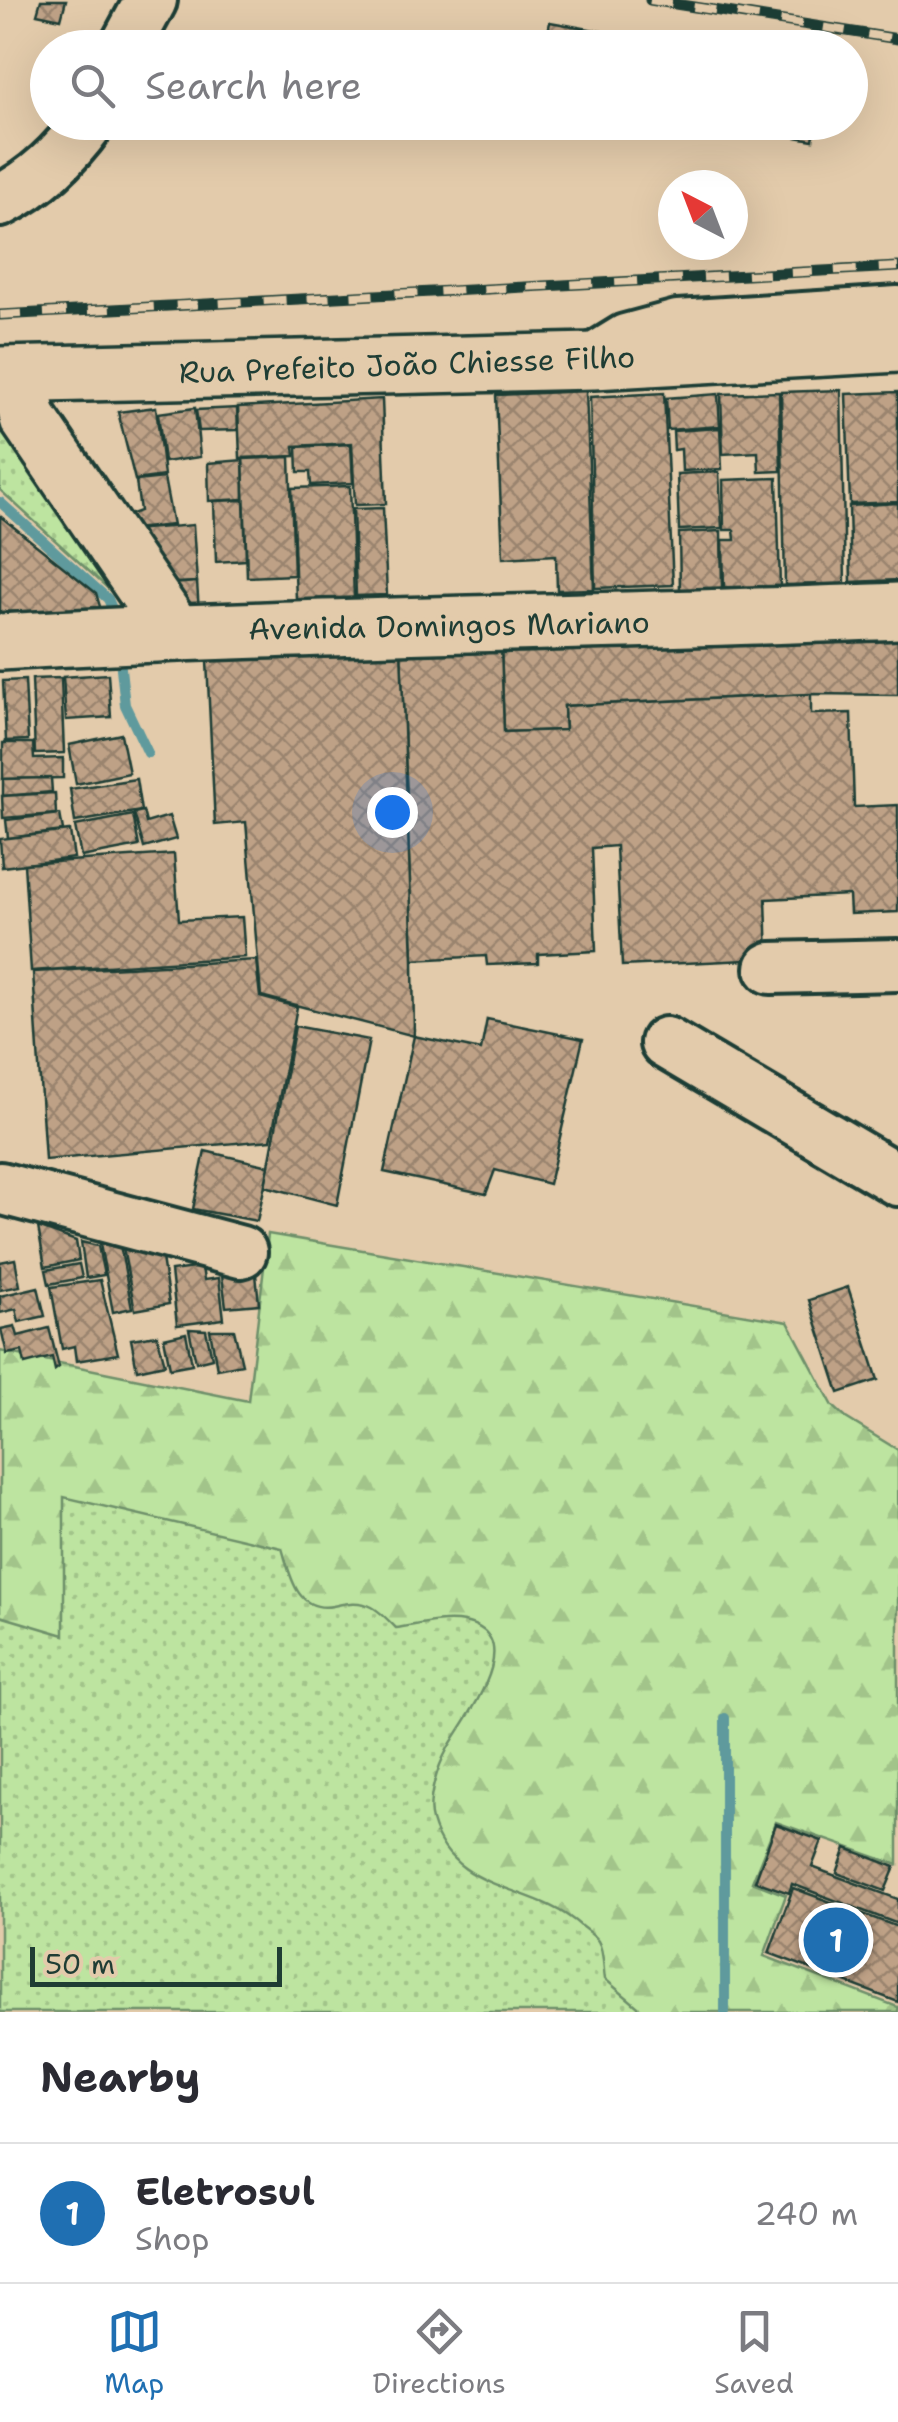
<!DOCTYPE html>
<html lang="en">
<head>
<meta charset="utf-8">
<style>
  body { margin:0; font-family:"Shantell Sans",sans-serif; background:#f7f7f7; color:#2b2b33 }
  .compass { position:absolute; left:658px; top:170px; width:90px; height:90px; border-radius:50%; background:#fff; box-shadow:0 10px 40px #0002; rotate:318deg }
  .scale { position:absolute; left:30px; bottom:25px; width:252px; box-sizing:border-box; padding-left:10px; border:5px solid #1f3d34; border-top:0; font-size:28px; line-height:35px; white-space:nowrap; color:#1f3d34; -webkit-text-stroke:8px #e3cbab; paint-order:stroke }
  .you { position:absolute; left:392px; top:812px; width:35px; height:35px; margin:-25px; border:8px solid #fff; border-radius:50%; background:#1a73e8; box-shadow:0 0 0 15px #1a73e833 }
  .badge { display:grid; place-items:center; width:65px; height:65px; border-radius:50%; background:#1f6fb2; color:#fff; font-size:32px; font-weight:700 }
  .pin { position:absolute; translate:-50% -50%; border:5px solid #fff; box-shadow:0 2px 10px #0006 }
  .list { margin:0; padding:0; list-style:none }
  h2 { display:flex; justify-content:space-between; align-items:center; height:130px; margin:0; padding:0 40px; font-size:42px }
  h2 small { font-size:32px; font-weight:400; color:#7c7c81 }
  .list li { display:grid; grid-template-columns:65px 1fr auto; gap:30px; align-items:center; box-sizing:border-box; height:140px; padding:0 40px; border-top:2px solid #e1e1e2 }
  .list b { display:block; font-size:38px; white-space:nowrap }
  .list p { margin:0; font-size:32px; white-space:nowrap; color:#7c7c81 }
  .list em { font-size:32px; font-style:normal; color:#7c7c81 }
  .icon { flex:none; width:55px; height:55px; fill:none; stroke:currentColor; stroke-width:2; stroke-linecap:round; stroke-linejoin:round }
  .map { position:relative; flex:none; width:898px; height:2012px; overflow:hidden }
  .search { position:absolute; background:#fff; box-shadow:0 10px 40px #0002; left:30px; right:30px; top:30px; height:110px; display:flex; align-items:center; gap:25px; box-sizing:border-box; padding:0 35px; border-radius:55px; color:#7c7c81; font-size:38px }
  .sheet { height:270px; background:#fff }
  nav { display:flex; justify-content:space-around; align-items:center; box-sizing:border-box; height:140px; border-top:2px solid #e1e1e2; background:#fff; font-size:28px; color:#7c7c81 }
  nav a { display:grid; justify-items:center; gap:5px }
  nav .on { color:#1f6fb2 }
  .map>svg:first-child { display:block }
  .grass { fill:url(#grass-dots); stroke:#6e906a; stroke-width:2.5 }
  .forest { fill:url(#forest-firs); stroke:#6e906a; stroke-width:2.5 }
  .lines { fill:none; stroke-linecap:round; stroke-linejoin:round }
  .stream { stroke:#5e9a9d; stroke-width:10 }
  .building { fill:url(#building-cross-hatch); stroke:#1f3d34; stroke-width:2.5 }
  .minor-casing { stroke:#1f3d34; stroke-width:58 }
  .major-casing { stroke:#1f3d34; stroke-width:62 }
  .minor { stroke:#e3cbab; stroke-width:50 }
  .major { stroke:#e3cbab; stroke-width:55 }
  .rail-casing { stroke:#1f3d34; stroke-width:11 }
  .rail { stroke:#e3cbab; stroke-width:8; stroke-dasharray:22; stroke-linecap:butt }
  .labels { text-anchor:middle; stroke-width:9; stroke-linejoin:round; paint-order:stroke }
  .street-label { font-size:30px; fill:#1f3d34; stroke:#e3cbab }
</style>
</head>
<body>
<div class="map">
<svg width="898" height="2012" viewBox="0 0 898 2012">
  <defs>
    <pattern id="grass-dots" width="8" height="8" patternUnits="userSpaceOnUse" patternTransform="scale(2.5)"><rect width="8" height="8" fill="#bde4a0"/><path d="M2 2h.1M6 6h.1" fill="none" stroke="#a2c48a" stroke-width="1.8" stroke-linecap="round"/></pattern>
    <pattern id="forest-firs" width="22" height="20" patternUnits="userSpaceOnUse" patternTransform="scale(2.5)"><rect width="22" height="20" fill="#bde4a0"/><path d="M5 1l3.5 6h-7zM16 11l3.5 6h-7z" fill="#a2c48a"/></pattern>
    <pattern id="building-cross-hatch" width="8" height="8" patternUnits="userSpaceOnUse" patternTransform="scale(2.5)"><rect width="8" height="8" fill="#bea186"/><path d="M0 0l8 8M0 8l8-8" fill="none" stroke="#9a846e"/></pattern>
  </defs>
  <rect width="100%" height="100%" fill="#e3cbab"/>
  <filter id="ink" filterUnits="userSpaceOnUse"><feTurbulence type="fractalNoise" baseFrequency=".01" numOctaves="2"/><feDisplacementMap in="SourceGraphic" scale="20" xChannelSelector="R" yChannelSelector="G"/><feConvolveMatrix kernelMatrix="1 2 1 2 8 2 1 2 1" color-interpolation-filters="sRGB"/></filter>
  <g filter="url(#ink)">
    <g class="grass">
      <path d="M 0,418 L 125,604 L 0,490 Z"/>
      <path d="M 0,1481 L 237,1536 L 358,1568 L 520,1628 L 677,2012 L 0,2012 Z"/>
    </g>
    <path class="forest" d="M 268,1234 L 788,1322 L 833,1406 L 846,1418 L 898,1450 L 898,1865 L 776,1822 L 752,1882 L 786,1895 L 764,1956 L 898,2007 L 898,2012 L 644,2012 L 605,1979 C 603,1968 604,1950 598,1941 C 595,1936 586,1930 581,1926 C 533,1882 453,1895 432,1821 C 426,1800 438,1766 448,1748 C 465,1718 531,1636 464,1622 C 443,1618 417,1625 396,1628 C 389,1621 380,1611 372,1607 C 358,1600 347,1603 333,1606 C 296,1613 290,1574 282,1548 L 64,1497 L 64,1635 L 0,1616 L 0,1351 L 248,1401 Z"/>
    <g class="lines">
      <g class="stream">
        <path d="M 0,502 L 108,599 L 116,618"/>
        <path d="M 119,650 L 125,705 L 148,753"/>
        <path d="M 725,2012 L 725,1718"/>
      </g>
    </g>
    <g class="building">
      <path d="M 41,0 L 66,0 L 61,19 L 37,14 Z"/>
      <path d="M 550,22 L 696,48 L 545,48 Z"/>
      <path d="M 710,122 L 816,122 L 813,140 Z"/>
      <path d="M 841,390 L 845,584 L 785,585 L 781,392 Z"/>
      <path d="M 586,391 L 594,589 L 557,590 L 556,555 L 503,558 L 496,395 Z"/>
      <path d="M 779,392 L 781,471 L 759,472 L 758,452 L 723,454 L 721,394 Z"/>
      <path d="M 898,392 L 898,502 L 850,504 L 846,394 Z"/>
      <path d="M 664,393 L 673,585 L 595,588 L 590,397 Z"/>
      <path d="M 718,394 L 720,426 L 668,430 L 666,398 Z"/>
      <path d="M 382,399 L 386,504 L 355,505 L 352,443 L 294,446 L 295,456 L 240,458 L 238,407 Z"/>
      <path d="M 156,407 L 164,476 L 135,480 L 118,412 Z"/>
      <path d="M 195,408 L 200,457 L 164,462 L 158,413 Z"/>
      <path d="M 237,408 L 238,430 L 199,431 L 196,410 Z"/>
      <path d="M 720,428 L 722,469 L 682,471 L 681,449 L 674,450 L 673,431 Z"/>
      <path d="M 351,444 L 353,483 L 311,485 L 310,472 L 298,472 L 297,447 Z"/>
      <path d="M 290,457 L 294,575 L 247,577 L 243,459 Z"/>
      <path d="M 243,460 L 244,499 L 209,501 L 208,463 Z"/>
      <path d="M 719,472 L 722,528 L 679,530 L 677,474 Z"/>
      <path d="M 164,478 L 173,525 L 133,529 L 131,514 L 140,511 L 136,481 Z"/>
      <path d="M 777,478 L 780,588 L 724,590 L 723,540 L 735,540 L 734,530 L 724,530 L 723,480 Z"/>
      <path d="M 350,486 L 354,598 L 296,600 L 292,488 Z"/>
      <path d="M 244,500 L 246,560 L 216,562 L 214,501 Z"/>
      <path d="M 898,503 L 898,580 L 851,582 L 849,506 Z"/>
      <path d="M 383,508 L 387,595 L 356,596 L 353,509 Z"/>
      <path d="M 0,516 L 96,593 L 101,610 L 0,612 Z"/>
      <path d="M 193,525 L 197,582 L 157,584 L 132,530 Z"/>
      <path d="M 721,531 L 722,589 L 680,591 L 679,533 Z"/>
      <path d="M 197,582 L 199,612 L 158,585 Z"/>
      <path d="M 898,633 L 898,695 L 811,694 L 564,706 L 565,730 L 504,732 L 501,646 Z"/>
      <path d="M 501,646 L 504,732 L 565,730 L 564,706 L 811,694 L 811,714 L 851,713 L 854,807 L 898,805 L 898,912 L 850,914 L 849,895 L 766,899 L 768,959 L 622,966 L 616,846 L 592,848 L 596,951 L 538,954 L 538,963 L 487,965 L 486,956 L 413,960 L 401,650 Z"/>
      <path d="M 401,650 L 413,960 L 414,1036 L 261,996 L 246,822 L 215,825 L 207,661 Z"/>
      <path d="M 108,674 L 111,717 L 66,720 L 63,677 Z"/>
      <path d="M 61,678 L 64,753 L 35,754 L 32,679 Z"/>
      <path d="M 25,680 L 28,740 L 6,741 L 3,681 Z"/>
      <path d="M 121,734 L 129,773 L 76,784 L 69,745 Z"/>
      <path d="M 3,743 L 33,743 L 34,759 L 63,758 L 63,778 L 3,779 Z"/>
      <path d="M 51,778 L 52,792 L 3,796 L 3,779 Z"/>
      <path d="M 136,779 L 141,811 L 75,822 L 70,789 Z"/>
      <path d="M 55,793 L 56,814 L 3,818 L 2,796 Z"/>
      <path d="M 143,811 L 146,823 L 169,816 L 176,839 L 144,848 L 134,813 Z"/>
      <path d="M 60,814 L 63,831 L 8,838 L 6,820 Z"/>
      <path d="M 133,815 L 139,846 L 81,857 L 75,826 Z"/>
      <path d="M 70,831 L 74,858 L 2,867 L 0,839 Z"/>
      <path d="M 174,854 L 179,920 L 242,917 L 245,957 L 31,971 L 24,864 Z"/>
      <path d="M 256,960 L 260,997 L 297,1007 L 271,1140 L 45,1160 L 33,972 Z"/>
      <path d="M 487,1019 L 583,1039 L 549,1184 L 495,1170 L 486,1194 L 384,1172 L 414,1036 L 481,1050 Z"/>
      <path d="M 295,1026 L 369,1040 L 337,1205 L 265,1186 Z"/>
      <path d="M 205,1151 L 269,1166 L 257,1221 L 193,1209 Z"/>
      <path d="M 38,1227 L 76,1241 L 79,1260 L 45,1267 Z"/>
      <path d="M 99,1239 L 120,1245 L 132,1308 L 113,1312 Z"/>
      <path d="M 81,1242 L 98,1246 L 104,1275 L 86,1278 Z"/>
      <path d="M 122,1243 L 161,1251 L 169,1304 L 135,1310 Z"/>
      <path d="M 15,1259 L 20,1286 L 0,1290 L 0,1262 Z"/>
      <path d="M 79,1264 L 82,1278 L 49,1284 L 46,1270 Z"/>
      <path d="M 255,1264 L 259,1304 L 226,1307 L 221,1268 Z"/>
      <path d="M 202,1267 L 204,1280 L 219,1278 L 224,1319 L 177,1325 L 171,1271 Z"/>
      <path d="M 100,1280 L 118,1354 L 76,1361 L 74,1346 L 62,1349 L 51,1287 Z"/>
      <path d="M 38,1287 L 45,1316 L 19,1322 L 16,1309 L 0,1313 L 0,1296 Z"/>
      <path d="M 848,1287 L 878,1380 L 839,1393 L 809,1300 Z"/>
      <path d="M 15,1326 L 18,1336 L 49,1328 L 59,1367 L 55,1370 L 52,1357 L 25,1364 L 22,1351 L 7,1354 L 1,1329 Z"/>
      <path d="M 189,1329 L 206,1330 L 212,1358 L 196,1362 Z"/>
      <path d="M 210,1330 L 234,1330 L 242,1364 L 217,1369 Z"/>
      <path d="M 186,1333 L 192,1364 L 170,1368 L 164,1338 Z"/>
      <path d="M 157,1335 L 165,1364 L 137,1370 L 131,1339 Z"/>
      <path d="M 776,1824 L 822,1841 L 812,1867 L 898,1899 L 898,1924 L 792,1884 L 789,1893 L 755,1881 Z"/>
      <path d="M 846,1848 L 895,1867 L 885,1891 L 837,1873 Z"/>
      <path d="M 793,1888 L 898,1927 L 898,2002 L 769,1953 Z"/>
    </g>
    <g class="lines">
      <g class="minor-casing">
        <g id="minor">
          <path d="M 125,48 L 151,0"/>
          <path d="M 0,201 C 37,182 64,156 89,122"/>
          <path d="M 600,356 L 626,340 L 678,326 L 898,312"/>
          <path d="M 771,968 L 898,965"/>
          <path d="M 666,1043 L 898,1180"/>
          <path d="M 0,1188 L 241,1252"/>
        </g>
      </g>
      <g class="major-casing">
        <g id="major">
          <path d="M 0,375 L 593,361 L 898,344"/>
          <path d="M 19,375 L 28,418 L 175,633"/>
          <path d="M 0,642 C 299,624 599,624 898,611"/>
        </g>
      </g>
      <use href="#minor" class="minor"/>
      <use href="#major" class="major"/>
      <g class="rail-casing">
        <g id="rail">
          <path d="M 650,0 L 898,39"/>
          <path d="M 0,315 L 898,267"/>
        </g>
      </g>
      <use href="#rail" class="rail"/>
    </g>
  </g>
  <g class="labels">
    <g class="street-label">
      <text transform="translate(407 365) rotate(-2)" y="10">Rua Prefeito João Chiesse Filho</text>
      <text transform="translate(449 626) rotate(-1)" y="10">Avenida Domingos Mariano</text>
    </g>
  </g>
</svg>
<svg class="compass" viewBox="-18 -18 36 36"><path d="M0-13l5 13h-10z" fill="#e53935"/><path d="M0 13l5-13h-10z" fill="#7c7c81"/></svg>
<div class="scale">50 m</div>
<div class="you"></div>
<div class="pin badge" style="left:836px;top:1940px">1</div>
<div class="search"><svg class="icon" aria-label="search" viewBox="0 0 24 24"><circle cx="10" cy="10" r="6"/><path d="M15 15l6 6"/></svg>Search here</div>
</div>
<section class="sheet">
<h2>Nearby<small></small></h2>
<ul class="list">
<li><span class="badge">1</span><div><b>Eletrosul</b><p>Shop</p></div><em>240 m</em></li>
</ul>
</section>
<nav>
<a class="on"><svg class="icon" aria-label="map" viewBox="0 0 24 24"><path d="M3 6l6-2 6 2 6-2v14l-6 2-6-2-6 2zM9 4v14M15 6v14"/></svg>Map</a>
<a><svg class="icon" aria-label="directions" viewBox="0 0 24 24"><path d="M12 3l9 9-9 9-9-9zM9 14v-3h6M13 9l2 2-2 2"/></svg>Directions</a>
<a><svg class="icon" aria-label="saved" viewBox="0 0 24 24"><path d="M7 4h10v16l-5-4-5 4z"/></svg>Saved</a>
</nav>
</body>
</html>
